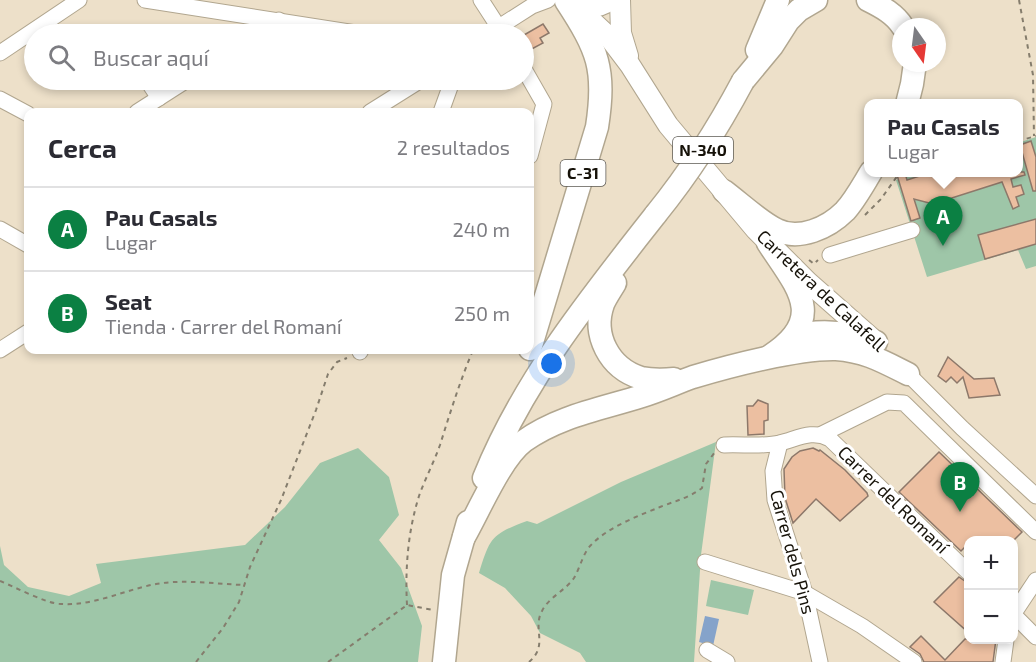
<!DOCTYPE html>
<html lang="es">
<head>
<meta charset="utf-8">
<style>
  body { margin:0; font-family:"Exo 2",sans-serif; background:#f7f7f7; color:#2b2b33 }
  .controls { position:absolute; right:18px; bottom:18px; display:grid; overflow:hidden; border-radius:12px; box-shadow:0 3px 9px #0003 }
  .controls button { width:54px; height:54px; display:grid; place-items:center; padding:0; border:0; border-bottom:2px solid #e1e1e2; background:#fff; color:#2b2b33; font:30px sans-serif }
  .compass { position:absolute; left:892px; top:18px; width:54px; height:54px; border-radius:50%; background:#fff; box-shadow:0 3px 9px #0003; rotate:166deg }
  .you { position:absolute; left:552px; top:364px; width:21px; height:21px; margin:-15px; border:4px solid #fff; border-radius:50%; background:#1a73e8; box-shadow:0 0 0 9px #1a73e833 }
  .badge { display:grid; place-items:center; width:39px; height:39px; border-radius:50%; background:#0b8043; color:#fff; font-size:20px; font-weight:700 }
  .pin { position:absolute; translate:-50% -50px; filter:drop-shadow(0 2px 3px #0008) }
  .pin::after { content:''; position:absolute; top:32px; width:21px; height:18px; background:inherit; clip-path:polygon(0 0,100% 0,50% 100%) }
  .popup { position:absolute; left:864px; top:99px; width:159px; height:78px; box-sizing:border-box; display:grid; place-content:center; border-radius:12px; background:#fff; filter:drop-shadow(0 2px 4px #0005); font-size:20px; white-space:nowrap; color:#7c7c81 }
  .popup b { font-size:22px; color:#2b2b33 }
  .popup::after { content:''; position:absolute; left:50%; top:100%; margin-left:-12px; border:12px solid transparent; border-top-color:#fff }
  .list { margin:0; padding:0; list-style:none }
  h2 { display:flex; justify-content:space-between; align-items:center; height:78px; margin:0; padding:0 24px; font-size:26px }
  h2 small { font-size:20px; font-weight:400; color:#7c7c81 }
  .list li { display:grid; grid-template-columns:39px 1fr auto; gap:18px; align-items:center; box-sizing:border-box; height:84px; padding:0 24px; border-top:2px solid #e1e1e2 }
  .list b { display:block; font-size:22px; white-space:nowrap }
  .list p { margin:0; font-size:20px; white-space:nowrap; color:#7c7c81 }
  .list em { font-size:20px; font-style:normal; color:#7c7c81 }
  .icon { flex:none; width:33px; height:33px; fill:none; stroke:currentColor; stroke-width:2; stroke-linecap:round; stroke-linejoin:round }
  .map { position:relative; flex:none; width:1036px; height:662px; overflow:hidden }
  .search { position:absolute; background:#fff; box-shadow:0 3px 9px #0003; left:24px; top:24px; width:510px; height:66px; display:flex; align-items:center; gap:15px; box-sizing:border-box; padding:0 21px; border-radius:33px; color:#7c7c81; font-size:22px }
  .panel { position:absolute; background:#fff; box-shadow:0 3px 9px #0003; left:24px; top:108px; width:510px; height:246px; border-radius:12px }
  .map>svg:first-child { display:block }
  .green { fill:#9ec6a8 }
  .water { fill:#85a3ca }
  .building { fill:#ecbfa1; stroke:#8d786a; stroke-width:1.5 }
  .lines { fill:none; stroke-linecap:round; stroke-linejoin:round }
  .minor-casing { stroke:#b1a68f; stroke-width:17 }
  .major-casing { stroke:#b1a68f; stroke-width:22 }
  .highway-casing { stroke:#b1a68f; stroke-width:25 }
  .path { stroke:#857d6d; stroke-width:2; stroke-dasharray:4.5 4.5; stroke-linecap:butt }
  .minor { stroke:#fff; stroke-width:15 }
  .major { stroke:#fff; stroke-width:20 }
  .highway { stroke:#fff; stroke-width:22 }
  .highway-bridge-casing { stroke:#b1a68f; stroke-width:25; stroke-linecap:butt }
  .highway-bridge { stroke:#fff; stroke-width:22 }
  .labels { text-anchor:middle; stroke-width:6; stroke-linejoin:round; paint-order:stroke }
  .shield { fill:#fff; stroke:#5c5953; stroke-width:1.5 }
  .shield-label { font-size:16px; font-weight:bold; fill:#161209 }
  .street-label { font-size:18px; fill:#161209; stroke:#fff }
</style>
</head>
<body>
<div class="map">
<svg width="1036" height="662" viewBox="0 0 1036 662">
  <rect width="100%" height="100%" fill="#ede0c9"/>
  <g class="green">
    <path d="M 1036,137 L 1036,266 L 1026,269 L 1018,250 L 927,277 L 896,180 L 921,173 L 1018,172 L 1018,143 Z"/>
    <path d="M 716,442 L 701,555 L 694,662 L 586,662 L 580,653 L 540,633 L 531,616 L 505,588 L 479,573 C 490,537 492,534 527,521 L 537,524 L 621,482 Z"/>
    <path d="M 358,448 L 389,477 L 399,515 L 379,540 L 401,568 L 422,626 L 418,662 L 0,662 L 0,546 L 4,565 L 28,587 L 69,596 L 101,583 L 96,564 L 245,545 L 285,507 L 320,463 Z"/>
    <path d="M 711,580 L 754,590 L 748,615 L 706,606 Z"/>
  </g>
  <path class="water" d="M 705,616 L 719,619 L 713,646 L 699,642 Z"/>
  <g class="building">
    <path d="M 543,24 L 549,33 L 540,38 L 543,43 L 528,51 L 524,43 L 524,35 Z"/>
    <path d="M 1031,141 L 1036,157 L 1036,191 L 1033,191 L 1020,145 Z"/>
    <path d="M 932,172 L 1024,172 L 1025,175 L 1011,179 L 1013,187 L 1021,185 L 1024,194 L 1016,197 L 1019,206 L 1013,209 L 1002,182 L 933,204 L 914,199 L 920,218 L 911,221 L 897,175 L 905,173 L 907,180 Z"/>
    <path d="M 1036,219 L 1036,244 L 985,259 L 978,235 Z"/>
    <path d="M 948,357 L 974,379 L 994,378 L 1000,395 L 969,398 L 963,377 L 957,383 L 951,377 L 946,382 L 938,376 Z"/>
    <path d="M 758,400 L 768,404 L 768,420 L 764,421 L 764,434 L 748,435 L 747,406 L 753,406 Z"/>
    <path d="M 813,448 L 819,451 L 820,450 L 845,470 L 867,493 L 868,496 L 840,521 L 816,499 L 793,523 L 785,498 L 784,469 L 792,457 L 800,451 Z"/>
    <path d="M 939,452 L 1022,532 L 1014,540 L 969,540 L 969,543 L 961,551 L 899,492 Z"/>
    <path d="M 959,577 L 969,584 L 969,633 L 934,602 Z"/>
    <path d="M 921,636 L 945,660 L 965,639 L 996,639 L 993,662 L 924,662 L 920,654 L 910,647 Z"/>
  </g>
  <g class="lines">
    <g class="minor-casing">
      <g id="minor">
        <path d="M 145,0 L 362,34"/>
        <path d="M 481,0 L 503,34"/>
        <path d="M 257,34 L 279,20"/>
        <path d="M 488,34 L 532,6 L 548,0"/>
        <path d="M 0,53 L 79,0"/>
        <path d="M 524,69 L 544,104 L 530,156"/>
        <path d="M 147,80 L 159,98"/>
        <path d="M 0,99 L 28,114"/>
        <path d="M 137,112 L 187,80"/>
        <path d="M 370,112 L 421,80"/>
        <path d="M 441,112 L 450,87 L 449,80"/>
        <path d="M 0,229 L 28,245"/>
        <path d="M 830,255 L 912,230"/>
        <path d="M 0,350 L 28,332"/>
        <path d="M 360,352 L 361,350"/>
        <path d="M 908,374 L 962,428 L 1036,496"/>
        <path d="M 822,434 L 887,402 L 904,403 L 1036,532"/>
        <path d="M 780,443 L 773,471 L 775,500 L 805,593 L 820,662"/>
        <path d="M 724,445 C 742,444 763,447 780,443 C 797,439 812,429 830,439 L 968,572"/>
        <path d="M 705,562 L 805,593 L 862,626 L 914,662"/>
        <path d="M 1014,613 L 1036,580"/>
        <path d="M 1014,615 L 1036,637"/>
        <path d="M 707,650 L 727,662"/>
        <path d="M 1003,662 L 1006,640"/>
      </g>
    </g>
    <g class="major-casing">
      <g id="major">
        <path d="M 620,0 L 621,33 L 628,56"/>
        <path d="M 574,5 C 587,10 599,8 611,0"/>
        <path d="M 577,7 L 608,36 L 630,65 L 668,125 L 756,230 L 808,282 L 875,341"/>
      </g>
    </g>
    <g class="highway-casing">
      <g id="highway">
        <path d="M 868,0 C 882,7 895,14 903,27"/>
        <path d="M 757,50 L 778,0"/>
        <path d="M 743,81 L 772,46 L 788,21 L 799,10 L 816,0"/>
        <path d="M 907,104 L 912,84 L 915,63"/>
        <path d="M 724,191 C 740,203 760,222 777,230 C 799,241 828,228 845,211 C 855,200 863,185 871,172"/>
        <path d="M 768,243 C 796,286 829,318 770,356"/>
        <path d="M 615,283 C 611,290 606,297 603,304 C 592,335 609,368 641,378 C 651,380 663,380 674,379"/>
        <path d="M 793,337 C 821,328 848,332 876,342"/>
        <path d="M 530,349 L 597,127 C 606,69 598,50 566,1"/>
        <path d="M 484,478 C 524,379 591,297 656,214"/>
        <path d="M 464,537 C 479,511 501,458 524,441 C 559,416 601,409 642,396 C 659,391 676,383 693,377 C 730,366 798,348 836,349 C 865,351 882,361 908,374"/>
        <path d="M 444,662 L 453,575 L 468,522"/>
      </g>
    </g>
    <g class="path">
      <path d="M 1019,0 L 1033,75 L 1034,136"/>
      <path d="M 1018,141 L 1036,136"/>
      <path d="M 865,215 L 881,199 L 898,175 L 905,172"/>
      <path d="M 809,260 L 814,264 L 818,260"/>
      <path d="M 0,581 C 15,587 47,604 61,604 C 94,606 124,590 156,584 C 185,579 215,584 244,585"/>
      <path d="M 407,605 C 405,568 408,531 419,496 C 425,479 434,462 440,445 C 450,413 460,381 473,350"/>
      <path d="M 196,662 L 223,628 L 239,602 L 250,567 L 281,500 L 316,410 L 328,374 L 337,362 L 347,358"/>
      <path d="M 328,662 L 407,605 L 433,610"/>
      <path d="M 529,662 C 549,645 532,629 542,611 C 548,598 566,590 574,578 C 580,568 583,553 591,545 C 608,527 638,516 660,507 C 675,501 689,498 702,488 L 706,464 L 715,452"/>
    </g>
    <use href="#minor" class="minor"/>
    <use href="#major" class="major"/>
    <use href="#highway" class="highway"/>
    <g class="highway-bridge-casing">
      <path id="highway-bridge" d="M 656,214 C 690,172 718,128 743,81"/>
    </g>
    <use href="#highway-bridge" class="highway-bridge"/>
  </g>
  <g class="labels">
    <g class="shield">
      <rect x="673" y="137" width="60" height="26" rx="4.5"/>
      <rect x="560.5" y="160" width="45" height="26" rx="4.5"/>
    </g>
    <g class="shield-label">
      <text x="703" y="156">N-340</text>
      <text x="583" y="179">C-31</text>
    </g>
    <g class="street-label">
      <text transform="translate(821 291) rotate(43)" y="6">Carretera de Calafell</text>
      <text transform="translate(893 500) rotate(44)" y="6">Carrer del Romaní</text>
      <text transform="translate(792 552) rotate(75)" y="6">Carrer dels Pins</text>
    </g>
  </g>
</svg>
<div class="controls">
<button>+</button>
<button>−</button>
</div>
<svg class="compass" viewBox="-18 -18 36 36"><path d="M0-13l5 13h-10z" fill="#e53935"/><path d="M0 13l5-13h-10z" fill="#7c7c81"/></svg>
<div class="you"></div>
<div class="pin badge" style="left:943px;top:246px">A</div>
<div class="popup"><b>Pau Casals</b>Lugar</div>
<div class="pin badge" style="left:960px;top:512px">B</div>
<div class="search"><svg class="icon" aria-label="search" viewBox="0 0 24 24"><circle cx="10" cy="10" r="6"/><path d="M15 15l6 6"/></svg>Buscar aquí</div>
<section class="panel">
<h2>Cerca<small>2 resultados</small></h2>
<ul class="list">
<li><span class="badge">A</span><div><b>Pau Casals</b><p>Lugar</p></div><em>240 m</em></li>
<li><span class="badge">B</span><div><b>Seat</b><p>Tienda · Carrer del Romaní</p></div><em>250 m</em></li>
</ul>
</section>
</div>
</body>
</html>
